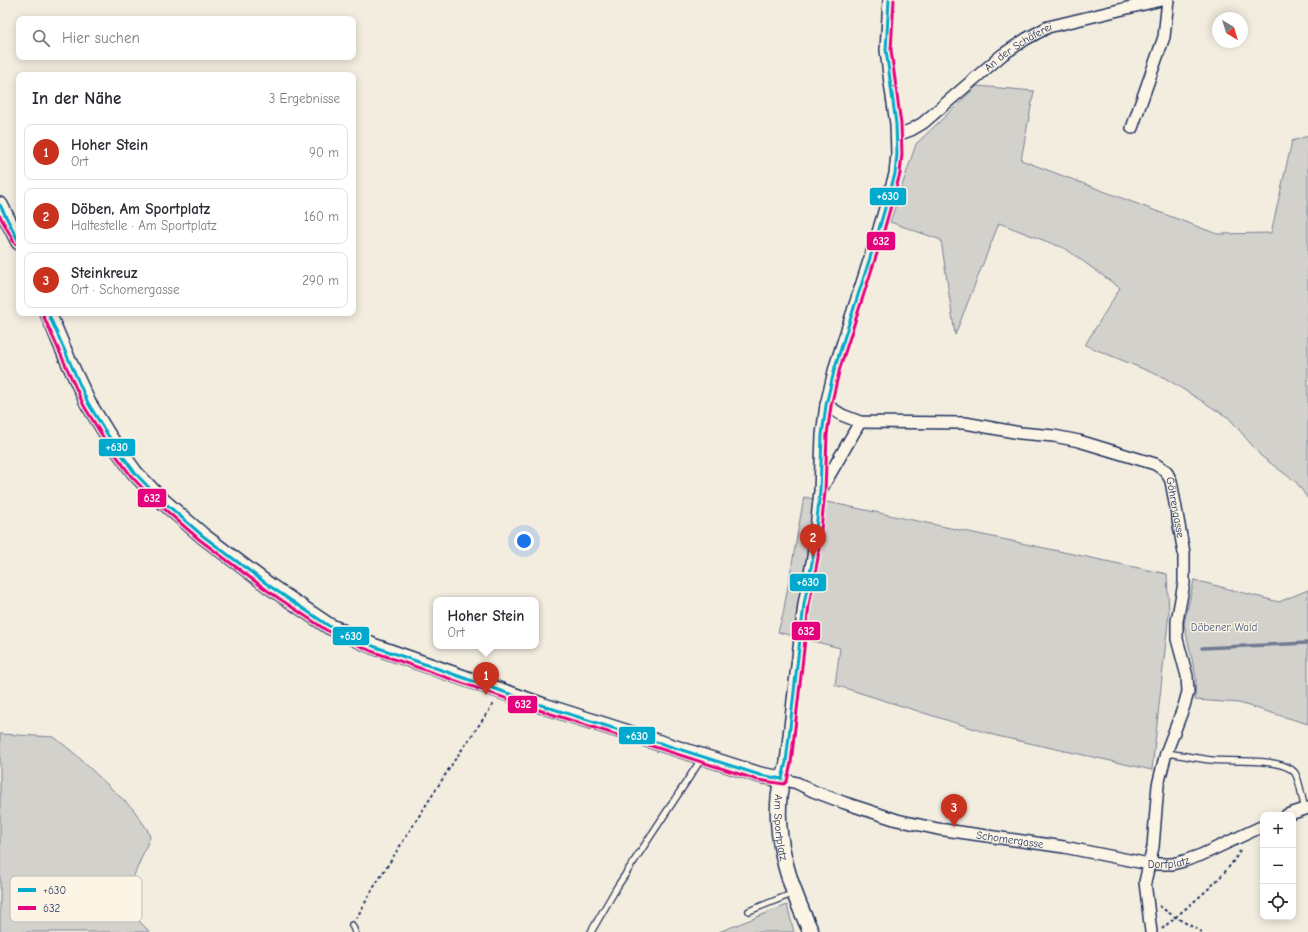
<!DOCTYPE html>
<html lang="de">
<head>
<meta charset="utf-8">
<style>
  body { margin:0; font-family:"Comic Neue",sans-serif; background:#f2f2f3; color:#2b2b33 }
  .controls { position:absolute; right:12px; bottom:12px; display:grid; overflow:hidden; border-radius:8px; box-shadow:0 2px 10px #0003 }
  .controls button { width:36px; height:36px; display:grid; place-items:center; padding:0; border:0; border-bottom:1px solid #e1e1e2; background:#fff; color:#2b2b33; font:20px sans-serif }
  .compass { position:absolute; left:1212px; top:12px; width:36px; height:36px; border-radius:50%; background:#fff; box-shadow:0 2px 10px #0003; rotate:142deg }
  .you { position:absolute; left:524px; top:541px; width:14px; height:14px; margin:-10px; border:3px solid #fff; border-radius:50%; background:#1a73e8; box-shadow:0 0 0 6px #1a73e833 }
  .badge { display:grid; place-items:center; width:26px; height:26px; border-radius:50%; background:#c8321e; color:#fff; font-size:13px; font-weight:700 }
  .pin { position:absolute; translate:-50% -33px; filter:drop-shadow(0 1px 2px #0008) }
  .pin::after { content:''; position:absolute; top:21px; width:14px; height:12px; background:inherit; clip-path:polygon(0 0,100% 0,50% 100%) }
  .popup { position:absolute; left:433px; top:597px; width:106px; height:52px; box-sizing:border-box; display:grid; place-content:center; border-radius:8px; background:#fff; filter:drop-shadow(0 1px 3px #0005); font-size:13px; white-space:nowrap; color:#7c7c81 }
  .popup b { font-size:15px; color:#2b2b33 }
  .popup::after { content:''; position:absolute; left:50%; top:100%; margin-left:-8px; border:8px solid transparent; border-top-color:#fff }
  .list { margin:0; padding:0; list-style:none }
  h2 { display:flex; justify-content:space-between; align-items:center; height:52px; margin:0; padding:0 16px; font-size:17px }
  h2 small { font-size:13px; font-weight:400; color:#7c7c81 }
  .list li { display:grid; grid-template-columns:26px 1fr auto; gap:12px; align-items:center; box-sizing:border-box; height:56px; margin:0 8px 8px; padding:0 8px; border:1px solid #e1e1e2; border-radius:8px }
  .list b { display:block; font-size:15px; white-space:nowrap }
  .list p { margin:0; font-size:13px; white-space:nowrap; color:#7c7c81 }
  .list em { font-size:13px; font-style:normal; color:#7c7c81 }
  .icon { flex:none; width:22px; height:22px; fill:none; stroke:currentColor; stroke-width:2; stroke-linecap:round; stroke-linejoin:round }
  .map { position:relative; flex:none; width:1308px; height:932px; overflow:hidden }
  .search { position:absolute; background:#fff; box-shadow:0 2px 10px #0003; left:16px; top:16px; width:340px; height:44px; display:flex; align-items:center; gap:10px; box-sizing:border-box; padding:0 14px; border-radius:8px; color:#7c7c81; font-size:15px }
  .panel { position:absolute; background:#fff; box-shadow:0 2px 10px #0003; left:16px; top:72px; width:340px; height:244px; border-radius:8px }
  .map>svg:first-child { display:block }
  .green { fill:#d3d1cc; stroke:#778095 }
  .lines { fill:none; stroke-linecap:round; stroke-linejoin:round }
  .stream { stroke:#707a91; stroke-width:3.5 }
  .lane-casing { stroke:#1b2f5e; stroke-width:8 }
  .street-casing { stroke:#1b2f5e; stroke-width:14 }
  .secondary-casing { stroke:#1b2f5e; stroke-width:18 }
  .path { stroke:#1b2f5e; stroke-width:2; stroke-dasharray:3 3; stroke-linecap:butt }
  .lane { stroke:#fcf5e5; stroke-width:5.5 }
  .street { stroke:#fcf5e5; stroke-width:11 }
  .secondary { stroke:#fcf5e5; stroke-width:15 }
  .bus-1-casing { stroke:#fcf5e5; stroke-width:6 }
  .bus-2-casing { stroke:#fcf5e5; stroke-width:6 }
  .bus-1 { stroke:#00a9ce; stroke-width:3 }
  .bus-2 { stroke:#e5007d; stroke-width:3 }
  .labels { text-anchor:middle; stroke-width:3; stroke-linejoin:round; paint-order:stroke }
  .street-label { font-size:11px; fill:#1b2f5e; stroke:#fcf5e5 }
  .park-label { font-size:11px; fill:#49587a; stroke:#fcf5e5 }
  .key { fill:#fcf5e5; stroke:#b8babc; stroke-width:1 }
  .key-label { font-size:11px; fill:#1b2f5e }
  .line-badge { stroke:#fcf5e5; stroke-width:1.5 }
  .badge-label { font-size:11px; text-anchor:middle; font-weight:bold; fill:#fff }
</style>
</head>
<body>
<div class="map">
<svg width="1308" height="932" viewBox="0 0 1308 932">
  <rect width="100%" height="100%" fill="#f3ede0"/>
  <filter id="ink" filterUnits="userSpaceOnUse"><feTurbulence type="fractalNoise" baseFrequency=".025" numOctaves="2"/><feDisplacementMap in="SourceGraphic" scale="8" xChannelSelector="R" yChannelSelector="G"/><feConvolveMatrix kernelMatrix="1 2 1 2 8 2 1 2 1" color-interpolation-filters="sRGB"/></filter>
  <g filter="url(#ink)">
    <g class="green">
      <path d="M 977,86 L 1034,91 L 1021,160 L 1217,234 L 1271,233 L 1292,141 L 1308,136 L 1308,499 L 1297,483 L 1261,456 L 1229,418 L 1165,378 L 1085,345 L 1120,288 L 1066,249 L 999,223 L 955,335 L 941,240 L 890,222 L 916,144 Z"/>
      <path d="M 804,497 L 1167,574 L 1169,613 L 1152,770 L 997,736 L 835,685 L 840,648 L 778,632 L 783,614 Z"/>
      <path d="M 1194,580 L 1279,602 L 1308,590 L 1308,724 L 1239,703 L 1195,700 L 1196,677 L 1184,624 Z"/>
      <path d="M 0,734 L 54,737 L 74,753 L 133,809 L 147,829 L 150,837 L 131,883 L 130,902 L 139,921 L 150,932 L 0,932 Z"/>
      <path d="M 787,905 L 794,932 L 719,932 Z"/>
    </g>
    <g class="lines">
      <path class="stream" d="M 1202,648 L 1308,643"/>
      <g class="lane-casing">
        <g id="lane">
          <path d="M 1166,753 C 1181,755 1196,758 1211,760 C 1229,762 1284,757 1295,773 C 1300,781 1302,799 1305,809"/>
          <path d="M 749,911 L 794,893"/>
          <path d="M 352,925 L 355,932"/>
          <path d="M 591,932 L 617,887 L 702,758"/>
        </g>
      </g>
      <g class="street-casing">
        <g id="street">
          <path id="s1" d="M 889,0 L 886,50 L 890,83 L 896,124 L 897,154 L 895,174 L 876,239 L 835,367 L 826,405 L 822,435 L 820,491 L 813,557 L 804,604 L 786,762 L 782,779 L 797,783 L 813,791 L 845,803 L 897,820 L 938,829 L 1064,847 L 1149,864 L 1172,864 L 1184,861 L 1201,855 L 1263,826"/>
          <path d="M 1132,128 L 1164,37 L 1168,0"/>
          <path id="s2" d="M 897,135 L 911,130 L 923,123 L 1002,55 L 1026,39 L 1048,27 L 1161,0"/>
          <path id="s3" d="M 826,405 L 842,415 L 860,422 L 965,423 L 1020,433 L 1054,436 L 1079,441 L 1155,464 L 1166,471 L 1171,481 L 1184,553 L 1184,583 L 1177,621 L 1177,639 L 1187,676 L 1188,692 L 1184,706 L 1166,753 L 1158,785 L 1153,847 L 1145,882 L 1151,932"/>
          <path d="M 822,488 L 860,422"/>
          <path d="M 1287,815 L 1308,808"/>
        </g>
      </g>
      <g class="secondary-casing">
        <g id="secondary">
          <path d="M 0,205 L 19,242"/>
          <path id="s4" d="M 48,313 L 67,358 L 88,403 L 109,437 L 135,473 L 157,496 L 203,536 L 271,587 L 329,626 L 373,646 L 544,706 L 760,775 L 782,779 C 770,831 789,885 811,932"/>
        </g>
      </g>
      <g class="path">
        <path d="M 1159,906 L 1175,917 L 1202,932"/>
        <path d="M 356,919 L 374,887 L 454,761 L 495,702"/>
        <path d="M 1162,929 C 1189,904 1223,882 1241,849"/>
      </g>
      <use href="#lane" class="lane"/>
      <use href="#street" class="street"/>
      <use href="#secondary" class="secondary"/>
      <g class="bus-1-casing">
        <g id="bus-1">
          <path d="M 0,205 L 19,242"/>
          <path d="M 48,313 L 88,403 L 109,437 L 135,473 L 157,496 L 203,536 L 271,587 L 329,626 L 373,646 L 544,706 L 760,775 L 782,779"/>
          <path d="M 782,779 L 786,762 L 804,604 L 813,557 L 820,491 L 822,435 L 826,405 L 835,367 L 876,239 L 895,174 L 897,154 L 896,124 L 886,50 L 889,0"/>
        </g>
      </g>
      <g class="bus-2-casing">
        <g id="bus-2">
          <path d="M 0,216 L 15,244"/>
          <path d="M 43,315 L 84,406 L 105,440 L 131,476 L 154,500 L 200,540 L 268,591 L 326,630 L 371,651 L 542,711 L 758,780 L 784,784 L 787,781 L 791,763 L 809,605 L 818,558 L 825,492 L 827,435 L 831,406 L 840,368 L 881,241 L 900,174 L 902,154 L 901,124 L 891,50 L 894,0"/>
        </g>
      </g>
      <use href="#bus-1" class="bus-1"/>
      <use href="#bus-2" class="bus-2"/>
    </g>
  </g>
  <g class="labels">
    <g class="street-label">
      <text dy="4" stroke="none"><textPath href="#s2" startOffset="151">An der Schäferei</textPath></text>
      <text dy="4" stroke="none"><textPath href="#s3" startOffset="389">Göhrengasse</textPath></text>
      <text dy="4" stroke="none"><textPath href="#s4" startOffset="958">Am Sportplatz</textPath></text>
      <text dy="4" stroke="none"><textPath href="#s1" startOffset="1030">Schomergasse</textPath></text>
      <text dy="4" stroke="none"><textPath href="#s1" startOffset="1191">Dorfplatz</textPath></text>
    </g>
    <g class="park-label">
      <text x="1224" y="631">Döbener Wald</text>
    </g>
  </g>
  <rect x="10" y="876" width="132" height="46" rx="6" class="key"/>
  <rect x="18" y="888" width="18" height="4" fill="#00a9ce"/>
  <rect x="18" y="906" width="18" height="4" fill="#e5007d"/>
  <g class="key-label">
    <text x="43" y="894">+630</text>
    <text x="43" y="912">632</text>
  </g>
  <g class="line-badge">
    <rect x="869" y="187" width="38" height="19" rx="4" fill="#00a9ce"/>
    <rect x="866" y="231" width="30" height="20" rx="4" fill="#e5007d"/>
    <rect x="98" y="438" width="38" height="19" rx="4" fill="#00a9ce"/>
    <rect x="137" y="488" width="30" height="20" rx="4" fill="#e5007d"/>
    <rect x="789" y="573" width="38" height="19" rx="4" fill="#00a9ce"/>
    <rect x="791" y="621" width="30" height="20" rx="4" fill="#e5007d"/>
    <rect x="332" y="626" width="38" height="20" rx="4" fill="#00a9ce"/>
    <rect x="507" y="695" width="31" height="19" rx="4" fill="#e5007d"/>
    <rect x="618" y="726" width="38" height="19" rx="4" fill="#00a9ce"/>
  </g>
  <g class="badge-label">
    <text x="888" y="200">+630</text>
    <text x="881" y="245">632</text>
    <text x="117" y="451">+630</text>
    <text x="152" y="502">632</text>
    <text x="808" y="586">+630</text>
    <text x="806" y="635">632</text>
    <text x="351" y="640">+630</text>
    <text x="523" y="708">632</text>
    <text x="637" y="740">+630</text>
  </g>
</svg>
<div class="controls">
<button>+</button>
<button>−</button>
<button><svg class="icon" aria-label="locate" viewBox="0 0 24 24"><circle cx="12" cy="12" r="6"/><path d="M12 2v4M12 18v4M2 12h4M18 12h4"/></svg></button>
</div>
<svg class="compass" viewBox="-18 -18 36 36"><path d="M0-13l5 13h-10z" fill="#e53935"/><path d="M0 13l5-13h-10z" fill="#7c7c81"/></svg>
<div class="you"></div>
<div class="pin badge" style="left:486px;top:695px">1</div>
<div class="popup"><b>Hoher Stein</b>Ort</div>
<div class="pin badge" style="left:813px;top:557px">2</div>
<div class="pin badge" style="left:954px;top:827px">3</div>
<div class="search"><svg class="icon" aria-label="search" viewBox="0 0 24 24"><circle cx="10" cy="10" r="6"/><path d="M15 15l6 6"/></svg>Hier suchen</div>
<section class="panel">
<h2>In der Nähe<small>3 Ergebnisse</small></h2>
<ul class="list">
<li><span class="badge">1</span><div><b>Hoher Stein</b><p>Ort</p></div><em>90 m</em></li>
<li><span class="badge">2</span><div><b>Döben, Am Sportplatz</b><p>Haltestelle · Am Sportplatz</p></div><em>160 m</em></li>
<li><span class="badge">3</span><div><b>Steinkreuz</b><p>Ort · Schomergasse</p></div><em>290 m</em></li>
</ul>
</section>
</div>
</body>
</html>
